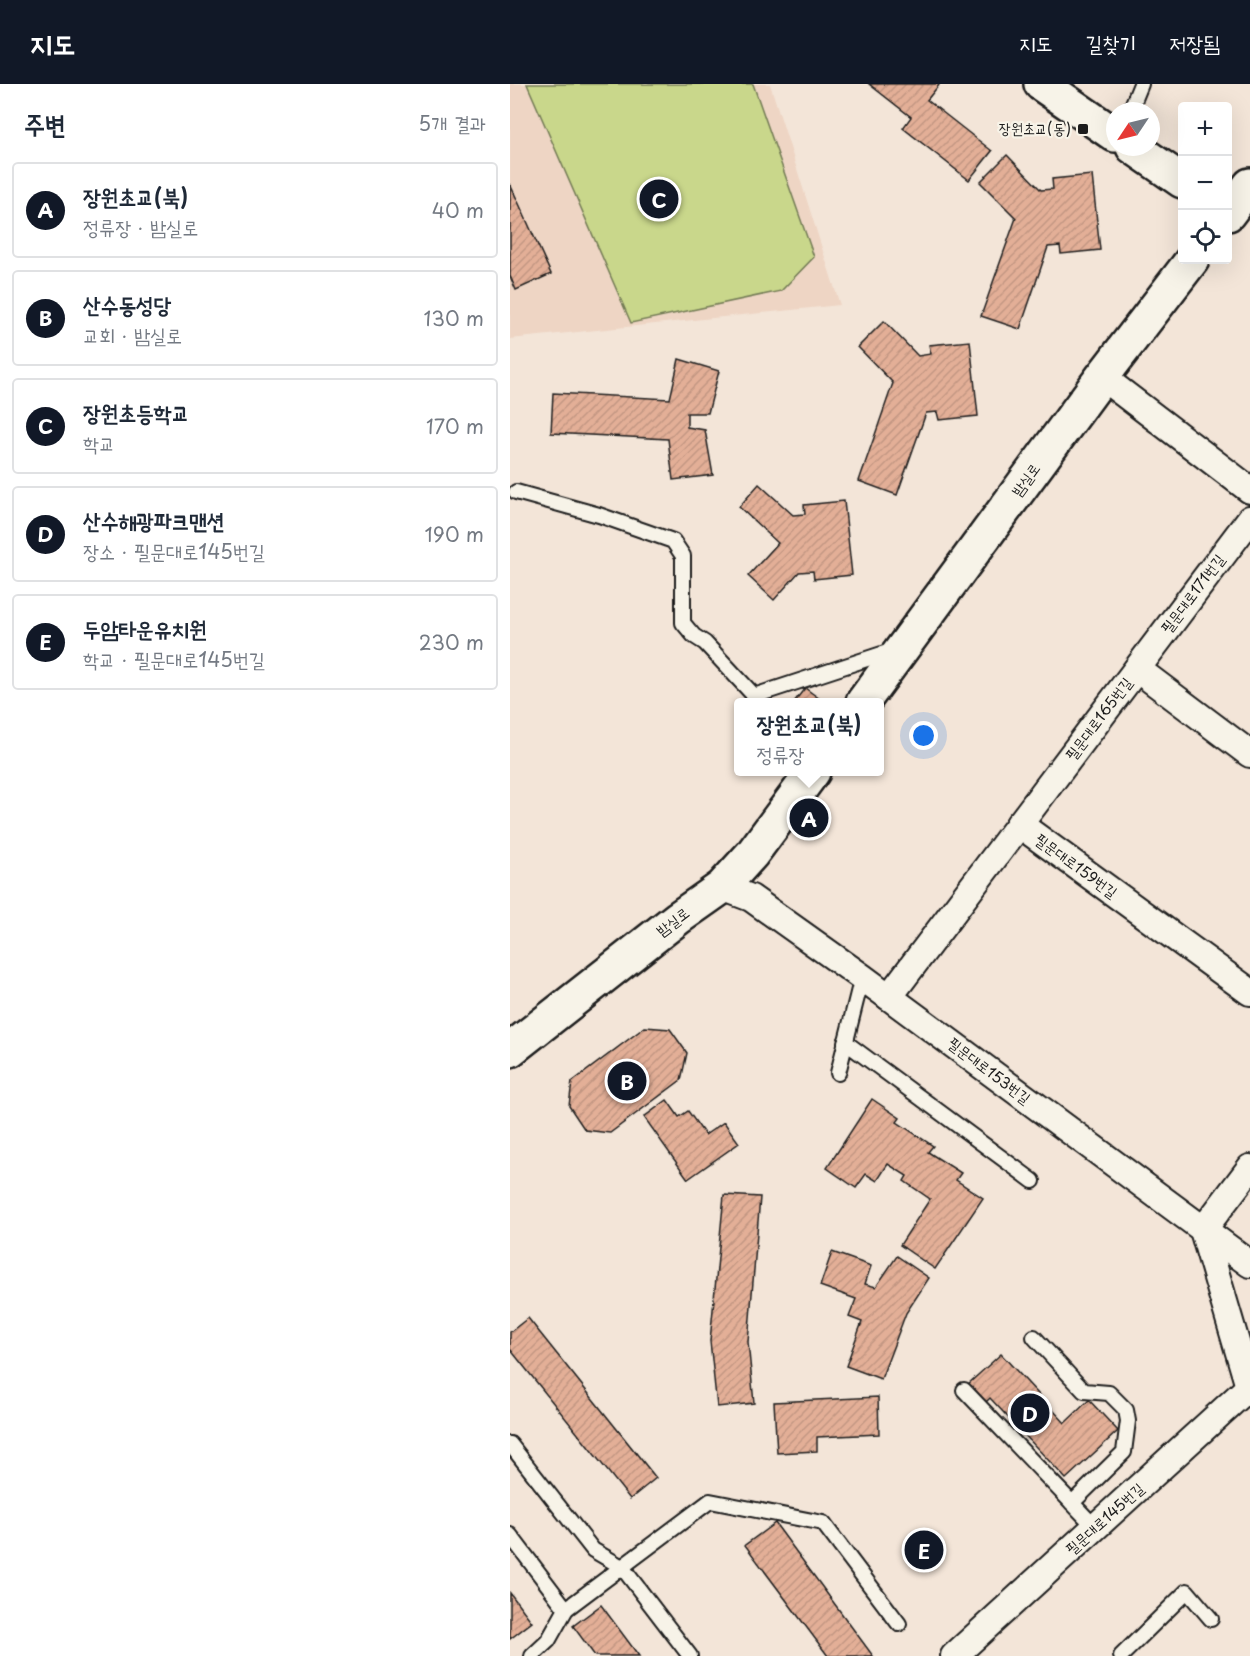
<!DOCTYPE html>
<html lang="ko">
<head>
<meta charset="utf-8">
<style>
  body { margin:0; font-family:"Playpen Sans","Poor Story",sans-serif; background:#f6f6f7; color:#1f2937 }
  .controls { position:absolute; right:18px; top:18px; display:grid; overflow:hidden; border-radius:6px; box-shadow:0 6px 24px #0002 }
  .controls button { width:54px; height:54px; display:grid; place-items:center; padding:0; border:0; border-bottom:2px solid #e0e1e3; background:#fff; color:#1f2937; font:30px sans-serif }
  .compass { position:absolute; left:596px; top:18px; width:54px; height:54px; border-radius:50%; background:#fff; box-shadow:0 6px 24px #0002; rotate:235deg }
  .you { position:absolute; left:414px; top:652px; width:21px; height:21px; margin:-15px; border:4px solid #fff; border-radius:50%; background:#1a73e8; box-shadow:0 0 0 9px #1a73e833 }
  .badge { display:grid; place-items:center; width:39px; height:39px; border-radius:50%; background:#111827; color:#fff; font-size:20px; font-weight:700 }
  .pin { position:absolute; translate:-50% -50%; border:3px solid #fff; box-shadow:0 2px 6px #0006 }
  .popup { position:absolute; left:224px; top:614px; width:150px; height:78px; box-sizing:border-box; display:grid; place-content:center; border-radius:6px; background:#fff; filter:drop-shadow(0 2px 4px #0005); font-size:20px; white-space:nowrap; color:#747a83 }
  .popup b { font-size:22px; color:#1f2937 }
  .popup::after { content:''; position:absolute; left:50%; top:100%; margin-left:-12px; border:12px solid transparent; border-top-color:#fff }
  .list { margin:0; padding:0; list-style:none }
  h2 { display:flex; justify-content:space-between; align-items:center; height:78px; margin:0; padding:0 24px; font-size:26px }
  h2 small { font-size:20px; font-weight:400; color:#747a83 }
  .list li { display:grid; grid-template-columns:39px 1fr auto; gap:18px; align-items:center; box-sizing:border-box; height:96px; margin:0 12px 12px; padding:0 12px; border:2px solid #e0e1e3; border-radius:6px }
  .list b { display:block; font-size:22px; white-space:nowrap }
  .list p { margin:0; font-size:20px; white-space:nowrap; color:#747a83 }
  .list em { font-size:20px; font-style:normal; color:#747a83 }
  .icon { flex:none; width:33px; height:33px; fill:none; stroke:currentColor; stroke-width:2; stroke-linecap:round; stroke-linejoin:round }
  .map { position:relative; flex:none; width:740px; height:1572px; overflow:hidden }
  header { display:flex; align-items:center; gap:36px; box-sizing:border-box; height:84px; padding:0 30px; background:#111827; color:#fff }
  header strong { font-size:28px }
  nav { display:flex; gap:33px; margin-inline-start:auto; font-size:21px }
  main { display:flex }
  aside { flex:1; background:#fff }
  .map>svg:first-child { display:block }
  .built { fill:#eed5c4 }
  .green { fill:#c9d78b; stroke:#727a54; stroke-width:1.5 }
  .building { fill:url(#building-hatch); stroke:#1c1c1c; stroke-width:1.5 }
  .lines { fill:none; stroke-linecap:round; stroke-linejoin:round }
  .lane-casing { stroke:#1c1c1c; stroke-width:18 }
  .street-casing { stroke:#1c1c1c; stroke-width:30 }
  .secondary-casing { stroke:#1c1c1c; stroke-width:38 }
  .lane { stroke:#f7f3e8; stroke-width:14 }
  .street { stroke:#f7f3e8; stroke-width:26 }
  .secondary { stroke:#f7f3e8; stroke-width:33 }
  .poi-dot { fill:#1c1c1c; stroke:#f7f3e8; stroke-width:2 }
  .labels { text-anchor:middle; stroke-width:4.5; stroke-linejoin:round; paint-order:stroke }
  .poi-label { font-size:15px; fill:#1c1c1c; stroke:#f7f3e8; text-anchor:end }
  .street-label { font-size:15px; fill:#1c1c1c; stroke:#f7f3e8 }
</style>
</head>
<body>
<header>
<strong>지도</strong>
<nav><a>지도</a><a>길찾기</a><a>저장됨</a></nav>
</header>
<main>
<aside>
<h2>주변<small>5개 결과</small></h2>
<ul class="list">
<li><span class="badge">A</span><div><b>장원초교(북)</b><p>정류장 · 밤실로</p></div><em>40 m</em></li>
<li><span class="badge">B</span><div><b>산수동성당</b><p>교회 · 밤실로</p></div><em>130 m</em></li>
<li><span class="badge">C</span><div><b>장원초등학교</b><p>학교</p></div><em>170 m</em></li>
<li><span class="badge">D</span><div><b>산수해광파크맨션</b><p>장소 · 필문대로145번길</p></div><em>190 m</em></li>
<li><span class="badge">E</span><div><b>두암타운유치원</b><p>학교 · 필문대로145번길</p></div><em>230 m</em></li>
</ul>
</aside>
<div class="map">
<svg width="740" height="1572" viewBox="0 0 740 1572">
  <defs>
    <pattern id="building-hatch" width="6" height="6" patternUnits="userSpaceOnUse" patternTransform="scale(1.5)"><rect width="6" height="6" fill="#e3af97"/><path d="M-1 1l2-2M0 6l6-6M5 7l2-2" fill="none" stroke="#c29682"/></pattern>
  </defs>
  <rect width="100%" height="100%" fill="#f3e5d8"/>
  <filter id="ink" filterUnits="userSpaceOnUse"><feTurbulence type="fractalNoise" baseFrequency=".0167" numOctaves="2"/><feDisplacementMap in="SourceGraphic" scale="12" xChannelSelector="R" yChannelSelector="G"/><feConvolveMatrix kernelMatrix="1 2 1 2 8 2 1 2 1" color-interpolation-filters="sRGB"/></filter>
  <g filter="url(#ink)">
    <path class="built" d="M 0,0 L 260,0 L 330,221 L 0,255 Z"/>
    <path class="green" d="M 17,0 L 243,0 L 304,173 L 271,207 L 121,239 Z"/>
    <g class="building">
      <path d="M 359,0 L 428,0 L 429,1 L 417,16 L 482,67 L 459,96 L 393,44 L 401,33 Z"/>
      <path d="M 497,71 L 531,106 L 543,105 L 542,95 L 582,91 L 590,166 L 551,170 L 550,162 L 538,163 L 510,245 L 471,232 L 506,134 L 470,98 Z"/>
      <path d="M 0,100 L 41,190 L 6,206 L 0,192 Z"/>
      <path d="M 374,237 L 408,272 L 421,270 L 419,261 L 460,257 L 468,332 L 429,336 L 427,328 L 416,329 L 387,411 L 349,397 L 383,299 L 348,263 Z"/>
      <path d="M 169,275 L 209,287 L 198,329 L 177,329 L 177,343 L 195,346 L 203,391 L 163,396 L 158,355 L 41,349 L 43,309 L 160,315 Z"/>
      <path d="M 249,400 L 283,431 L 295,430 L 294,421 L 334,417 L 342,491 L 304,495 L 303,487 L 289,488 L 264,516 L 238,492 L 268,459 L 229,423 Z"/>
      <path d="M 295,604 L 314,618 L 284,618 Z"/>
      <path d="M 135,943 L 160,945 L 177,969 L 171,996 L 100,1049 L 75,1046 L 59,1022 L 62,998 Z"/>
      <path d="M 362,1015 L 390,1034 L 387,1038 L 423,1062 L 418,1068 L 451,1089 L 446,1096 L 473,1114 L 425,1185 L 390,1161 L 420,1115 L 394,1097 L 397,1092 L 378,1080 L 367,1097 L 356,1090 L 346,1104 L 317,1084 Z"/>
      <path d="M 157,1016 L 169,1033 L 178,1027 L 195,1051 L 214,1038 L 229,1059 L 178,1095 L 134,1033 Z"/>
      <path d="M 214,1111 L 250,1113 L 238,1258 L 244,1319 L 207,1323 L 200,1257 Z"/>
      <path d="M 322,1168 L 361,1182 L 355,1200 L 366,1203 L 387,1172 L 419,1194 L 396,1229 L 371,1295 L 336,1282 L 352,1238 L 339,1233 L 346,1215 L 310,1202 Z"/>
      <path d="M 18,1234 L 146,1394 L 120,1415 L 0,1265 L 0,1248 Z"/>
      <path d="M 491,1270 L 555,1339 L 579,1316 L 608,1347 L 556,1395 L 480,1314 L 474,1320 L 457,1301 Z"/>
      <path d="M 368,1313 L 369,1350 L 307,1353 L 307,1367 L 267,1369 L 264,1318 Z"/>
      <path d="M 265,1439 L 363,1572 L 318,1572 L 235,1461 Z"/>
      <path d="M 0,1509 L 22,1538 L 0,1555 Z"/>
      <path d="M 91,1521 L 129,1572 L 85,1572 L 63,1542 Z"/>
    </g>
    <g class="lines">
      <g class="lane-casing">
        <g id="lane">
          <path d="M 620,27 L 631,0"/>
          <path d="M 6,408 L 89,431 L 163,457 L 173,472 L 173,539 L 184,552 L 195,559 L 250,618"/>
          <path d="M 244,612 L 384,566"/>
          <path d="M 335,958 L 523,1097"/>
          <path d="M 328,989 L 352,893"/>
          <path d="M 524,1253 L 574,1307 L 599,1309 L 616,1326 L 618,1337 L 614,1368 L 562,1419"/>
          <path d="M 454,1306 L 585,1443"/>
          <path d="M 0,1360 L 83,1466 L 112,1483 L 180,1572"/>
          <path d="M 0,1451 L 56,1525"/>
          <path d="M 22,1572 L 38,1557 L 56,1525 L 200,1417 L 313,1439 L 389,1540"/>
          <path d="M 611,1572 L 677,1507 L 701,1535"/>
        </g>
      </g>
      <g class="street-casing">
        <g id="street">
          <path d="M 592,293 L 740,406"/>
          <path d="M 627,585 L 740,670"/>
          <path d="M 509,740 L 740,908"/>
          <path d="M 212,803 L 241,814 L 352,893 L 740,1180"/>
          <path d="M 379,913 L 740,435"/>
          <path d="M 740,1084 L 693,1146 L 740,1306"/>
          <path d="M 444,1572 L 739,1303"/>
        </g>
      </g>
      <g class="secondary-casing">
        <g id="secondary">
          <path d="M 531,0 L 605,51"/>
          <path d="M 623,63 L 672,97"/>
          <path d="M 718,130 L 740,101"/>
          <path d="M 353,618 L 592,293 L 682,176"/>
          <path d="M 0,966 L 168,834 L 212,803 L 242,770 L 303,688"/>
        </g>
      </g>
      <use href="#lane" class="lane"/>
      <use href="#street" class="street"/>
      <use href="#secondary" class="secondary"/>
    </g>
  </g>
  <rect class="poi-dot" x="567" y="39" width="12" height="12" rx="3"/>
  <g class="labels">
    <g class="poi-label">
      <text x="561" y="50">장원초교(동)</text>
    </g>
    <g class="street-label">
      <text transform="translate(516 396) rotate(-54)" y="5">밤실로</text>
      <text transform="translate(683 510) rotate(-53)" y="5">필문대로171번길</text>
      <text transform="translate(589 635) rotate(-53)" y="5">필문대로165번길</text>
      <text transform="translate(566 782) rotate(36)" y="5">필문대로159번길</text>
      <text transform="translate(163 838) rotate(-37)" y="5">밤실로</text>
      <text transform="translate(479 987) rotate(37)" y="5">필문대로153번길</text>
      <text transform="translate(595 1435) rotate(-42)" y="5">필문대로145번길</text>
    </g>
  </g>
</svg>
<div class="controls">
<button>+</button>
<button>−</button>
<button><svg class="icon" aria-label="locate" viewBox="0 0 24 24"><circle cx="12" cy="12" r="6"/><path d="M12 2v4M12 18v4M2 12h4M18 12h4"/></svg></button>
</div>
<svg class="compass" viewBox="-18 -18 36 36"><path d="M0-13l5 13h-10z" fill="#e53935"/><path d="M0 13l5-13h-10z" fill="#747a83"/></svg>
<div class="you"></div>
<div class="pin badge" style="left:299px;top:734px">A</div>
<div class="popup"><b>장원초교(북)</b>정류장</div>
<div class="pin badge" style="left:117px;top:997px">B</div>
<div class="pin badge" style="left:149px;top:115px">C</div>
<div class="pin badge" style="left:520px;top:1329px">D</div>
<div class="pin badge" style="left:414px;top:1466px">E</div>
</div>
</main>
</body>
</html>
